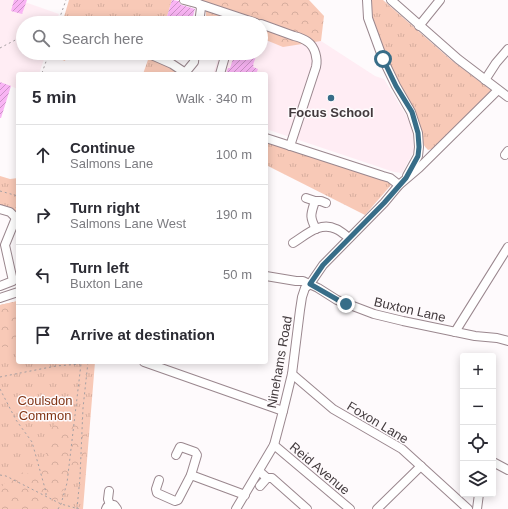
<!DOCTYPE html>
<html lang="en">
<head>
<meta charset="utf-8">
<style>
  body { margin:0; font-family:Helvetica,sans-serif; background:#f2f2f3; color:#2b2b33 }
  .controls { position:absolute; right:12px; bottom:12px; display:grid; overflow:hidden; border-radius:4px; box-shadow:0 2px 10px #0003 }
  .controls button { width:36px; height:36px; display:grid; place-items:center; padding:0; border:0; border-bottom:1px solid #e1e1e2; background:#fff; color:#2b2b33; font:20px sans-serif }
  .stop { position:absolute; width:12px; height:12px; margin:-9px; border:3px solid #376d88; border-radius:50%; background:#fff }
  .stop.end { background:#376d88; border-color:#fff; box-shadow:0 1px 4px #0008 }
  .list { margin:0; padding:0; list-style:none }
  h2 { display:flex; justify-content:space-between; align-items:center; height:52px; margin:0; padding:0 16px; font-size:17px }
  h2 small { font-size:13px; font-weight:400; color:#7c7c81 }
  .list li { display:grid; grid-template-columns:26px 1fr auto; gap:12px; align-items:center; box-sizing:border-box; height:60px; padding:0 16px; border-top:1px solid #e1e1e2 }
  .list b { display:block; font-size:15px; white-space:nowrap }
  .list p { margin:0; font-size:13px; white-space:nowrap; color:#7c7c81 }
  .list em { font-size:13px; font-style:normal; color:#7c7c81 }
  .icon { flex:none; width:22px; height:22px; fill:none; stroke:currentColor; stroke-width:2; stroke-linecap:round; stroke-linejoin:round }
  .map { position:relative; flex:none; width:508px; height:509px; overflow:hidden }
  .search { position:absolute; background:#fff; box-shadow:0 2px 10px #0003; left:16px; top:16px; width:252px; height:44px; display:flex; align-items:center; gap:10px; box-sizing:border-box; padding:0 14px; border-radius:22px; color:#7c7c81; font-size:15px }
  .panel { position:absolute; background:#fff; box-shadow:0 2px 10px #0003; left:16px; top:72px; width:252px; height:292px; border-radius:4px }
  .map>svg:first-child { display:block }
  .built { fill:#ffedf4 }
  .grass { fill:url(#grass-tufts) }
  .forest { fill:url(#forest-crowns) }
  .building { fill:url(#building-hatch) }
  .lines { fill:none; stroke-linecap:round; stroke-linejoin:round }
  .minor-casing { stroke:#9a878e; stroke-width:10 }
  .path { stroke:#a59fa2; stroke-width:1; stroke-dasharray:2 3; stroke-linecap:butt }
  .minor { stroke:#fff; stroke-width:8 }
  .route { stroke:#376d88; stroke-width:5 }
  .poi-dot { fill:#376d88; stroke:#fefafc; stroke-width:1.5 }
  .labels { text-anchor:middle; stroke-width:3; stroke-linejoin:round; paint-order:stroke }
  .poi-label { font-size:13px; font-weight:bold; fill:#423a3d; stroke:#fefafc }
  .street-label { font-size:13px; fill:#423a3d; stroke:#fefafc }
  .park-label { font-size:13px; fill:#813515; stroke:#fefafc }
</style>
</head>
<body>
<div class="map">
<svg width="508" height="509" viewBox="0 0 508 509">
  <defs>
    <pattern id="grass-tufts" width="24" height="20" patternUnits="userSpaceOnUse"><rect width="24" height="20" fill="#f8c9b7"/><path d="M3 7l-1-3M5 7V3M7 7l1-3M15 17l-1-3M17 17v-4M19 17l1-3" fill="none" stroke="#d6ad9e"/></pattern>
    <pattern id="forest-crowns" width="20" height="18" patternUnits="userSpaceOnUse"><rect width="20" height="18" fill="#f8c9b7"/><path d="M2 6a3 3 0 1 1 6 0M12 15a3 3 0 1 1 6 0" fill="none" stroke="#d6ad9e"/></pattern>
    <pattern id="building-hatch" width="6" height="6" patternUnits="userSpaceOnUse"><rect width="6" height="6" fill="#f9b4f4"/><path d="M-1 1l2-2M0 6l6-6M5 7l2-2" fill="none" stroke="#cb93c7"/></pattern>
  </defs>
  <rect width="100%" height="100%" fill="#fefafc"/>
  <g class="built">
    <path d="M 0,0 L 19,0 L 59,14 L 55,23 L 23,23 L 23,53 L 46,53 L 39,74 L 18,74 L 18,89 L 0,82 Z"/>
    <path d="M 238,0 L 321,41 L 375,76 L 384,79 L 407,117 L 413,130 L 414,151 L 402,173 L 394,172 L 266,129 L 266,74 L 213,74 L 220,53 L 261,53 L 261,23 Z"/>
  </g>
  <g class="grass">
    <path d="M 69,0 L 172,0 L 165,23 L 75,23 L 68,21 L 64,17 Z"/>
    <path d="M 372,0 L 383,0 L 450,59 L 492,91 L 432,149 L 428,150 C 420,143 422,135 419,125 C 417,116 411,106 407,97 C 402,87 396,77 391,67 C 385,54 367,13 372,0 Z"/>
    <path d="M 53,53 L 67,53 L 65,61 L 52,56 Z"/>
    <path d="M 150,54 L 187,74 L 143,74 Z"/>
    <path d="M 266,142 L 379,178 L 392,184 L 365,215 L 266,165 Z"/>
    <path d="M 0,176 L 10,179 L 18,178 L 18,212 L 0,206 Z"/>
    <path d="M 18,301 L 18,362 L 95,362 L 83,509 L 0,509 L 0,305 Z"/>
  </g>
  <g class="forest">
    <path d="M 199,0 L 309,0 L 324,16 L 321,41 L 283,47 L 261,38 L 261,23 L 206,23 L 206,8 Z"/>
    <path d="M 18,301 L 18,347 L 0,347 L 0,305 Z"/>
    <path d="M 71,413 L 84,419 L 84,433 L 87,437 L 86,464 L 58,496 L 57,509 L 0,509 L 0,489 L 14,471 L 35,475 L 45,457 L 51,429 L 61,416 Z"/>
  </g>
  <g class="building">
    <path d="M 14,0 L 27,0 L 22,14 L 11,11 Z"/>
    <path d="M 172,0 L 179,1 L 180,4 L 182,5 L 195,9 L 191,23 L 165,23 Z"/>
    <path d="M 235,53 L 257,53 L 253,65 L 254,65 L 253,67 L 258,69 L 256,74 L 226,74 L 228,68 L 230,68 Z"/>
    <path d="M 0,82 L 11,86 L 1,118 L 0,118 Z"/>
  </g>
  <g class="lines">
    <g class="minor-casing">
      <g id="minor">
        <path d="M 184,0 L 199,4 L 201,8 L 199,23"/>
        <path d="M 367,0 L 368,18 L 383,59 L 396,86 L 411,112 L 418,133 L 419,147 L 418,156 L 407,176"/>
        <path d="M 391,0 L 458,59 L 508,97"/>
        <path d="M 199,4 L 256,23"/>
        <path d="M 261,24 C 272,28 283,32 294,36 C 298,37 304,39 308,42 C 315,47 318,59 316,67 L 290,146"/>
        <path d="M 419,26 L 440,0"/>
        <path d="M 147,53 L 172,64 L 187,74"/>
        <path d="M 185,73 L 194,62 L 195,53"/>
        <path d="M 220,74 L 226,53"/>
        <path d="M 485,80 L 496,63 L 508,49"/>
        <path d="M 266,138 L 383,176 L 390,178 L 399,185"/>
        <path d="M 505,155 L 508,151"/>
        <path d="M 306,198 L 315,201 L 321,201 L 326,203"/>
        <path d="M 315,201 C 311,214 309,216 316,229"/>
        <path d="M 0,209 L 10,212 L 16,218 L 18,218"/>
        <path d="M 293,243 C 306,235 320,221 336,229 C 341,231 345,235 349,238"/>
        <path d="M 266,276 L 296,281 L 303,281 L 318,288 L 337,300 L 374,314 L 403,321 L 475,336 L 497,338 L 508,341"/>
        <path d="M 0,286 L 13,281 L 5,245 L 16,218"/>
        <path d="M 0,298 L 18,292"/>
        <path d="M 455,332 L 508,247"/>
        <path d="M 144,362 L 283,411"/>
        <path d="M 292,374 L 333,409 L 402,449 L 468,509"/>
        <path d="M 274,445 L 350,509"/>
        <path d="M 493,462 L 508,470"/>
        <path d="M 259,471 L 267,478 L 272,478 L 307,509"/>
        <path d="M 191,475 L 245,495"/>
        <path d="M 159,480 L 156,489 L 157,493 L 175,501 L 178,500 L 191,475 L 197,455 L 195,452 L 181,447 L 180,447 L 176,455"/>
        <path d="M 260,486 L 267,478"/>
        <path d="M 109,491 L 108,499 L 110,505"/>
        <path d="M 106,509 L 107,507 L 110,505 L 114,505 L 117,509"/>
        <path d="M 236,509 L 274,445 L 283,411 L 292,374 L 300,310 L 302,297 L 305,288 L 310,284 L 323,265 L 384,203 L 399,185 L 419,168 L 498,90"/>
        <path d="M 377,509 L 421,466"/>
        <path d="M 477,509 L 479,494"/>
      </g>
    </g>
    <g class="path">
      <path d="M 49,23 L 60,17 L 66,0"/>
      <path d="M 59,23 L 60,17"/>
      <path d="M 0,48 L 23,36"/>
      <path d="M 42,73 L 49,53"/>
      <path d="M 0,191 L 18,196"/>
      <path d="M 16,208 L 18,203"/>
      <path d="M 0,377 L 56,366 L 80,364"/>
      <path d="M 0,389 L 16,420 L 32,442 L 46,492 L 46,496"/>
      <path d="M 0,475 L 6,476 L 61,504 L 79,509"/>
      <path d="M 58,509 L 61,504 L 67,483 L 81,364 L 80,362"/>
      <path d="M 77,509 L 80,477 L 83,408 L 88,362"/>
    </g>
    <use href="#minor" class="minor"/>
  </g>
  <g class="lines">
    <path class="route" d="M 346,304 L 338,300 L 310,284 L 323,265 L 384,203 L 406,178 L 418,156 L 419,147 L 418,133 L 412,112 L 396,86 L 383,59"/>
  </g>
  <circle class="poi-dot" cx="331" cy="98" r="4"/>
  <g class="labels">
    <g class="poi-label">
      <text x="331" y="117">Focus School</text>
    </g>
    <g class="street-label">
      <text transform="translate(410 309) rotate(13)" y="5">Buxton Lane</text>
      <text transform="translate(279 362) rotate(-80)" y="5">Ninehams Road</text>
      <text transform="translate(378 422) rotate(31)" y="5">Foxon Lane</text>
      <text transform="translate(320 468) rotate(40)" y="5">Reid Avenue</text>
    </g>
    <g class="park-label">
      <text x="45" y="405">Coulsdon<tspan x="45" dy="15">Common</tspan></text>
    </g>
  </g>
</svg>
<div class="controls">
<button>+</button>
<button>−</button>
<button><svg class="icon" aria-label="locate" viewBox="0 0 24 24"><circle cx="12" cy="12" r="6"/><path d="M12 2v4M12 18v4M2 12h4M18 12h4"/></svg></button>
<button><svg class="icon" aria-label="layers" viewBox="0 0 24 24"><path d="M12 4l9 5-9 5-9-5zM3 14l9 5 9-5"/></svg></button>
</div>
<div class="stop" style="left:383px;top:59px"></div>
<div class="stop end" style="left:346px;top:304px"></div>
<div class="search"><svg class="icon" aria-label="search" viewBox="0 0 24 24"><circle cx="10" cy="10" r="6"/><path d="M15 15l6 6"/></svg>Search here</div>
<section class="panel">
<h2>5 min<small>Walk · 340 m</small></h2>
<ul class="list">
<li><svg class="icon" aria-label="ahead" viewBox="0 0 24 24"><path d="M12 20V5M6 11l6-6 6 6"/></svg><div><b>Continue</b><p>Salmons Lane</p></div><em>100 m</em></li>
<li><svg class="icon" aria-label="right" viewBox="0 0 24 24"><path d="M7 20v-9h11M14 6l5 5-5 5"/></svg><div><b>Turn right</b><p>Salmons Lane West</p></div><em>190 m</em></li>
<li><svg class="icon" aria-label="left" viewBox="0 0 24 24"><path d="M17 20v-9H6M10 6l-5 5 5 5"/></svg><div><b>Turn left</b><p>Buxton Lane</p></div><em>50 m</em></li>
<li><svg class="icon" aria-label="arrive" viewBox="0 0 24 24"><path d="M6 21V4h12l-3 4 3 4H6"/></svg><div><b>Arrive at destination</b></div></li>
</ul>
</section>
</div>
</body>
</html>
